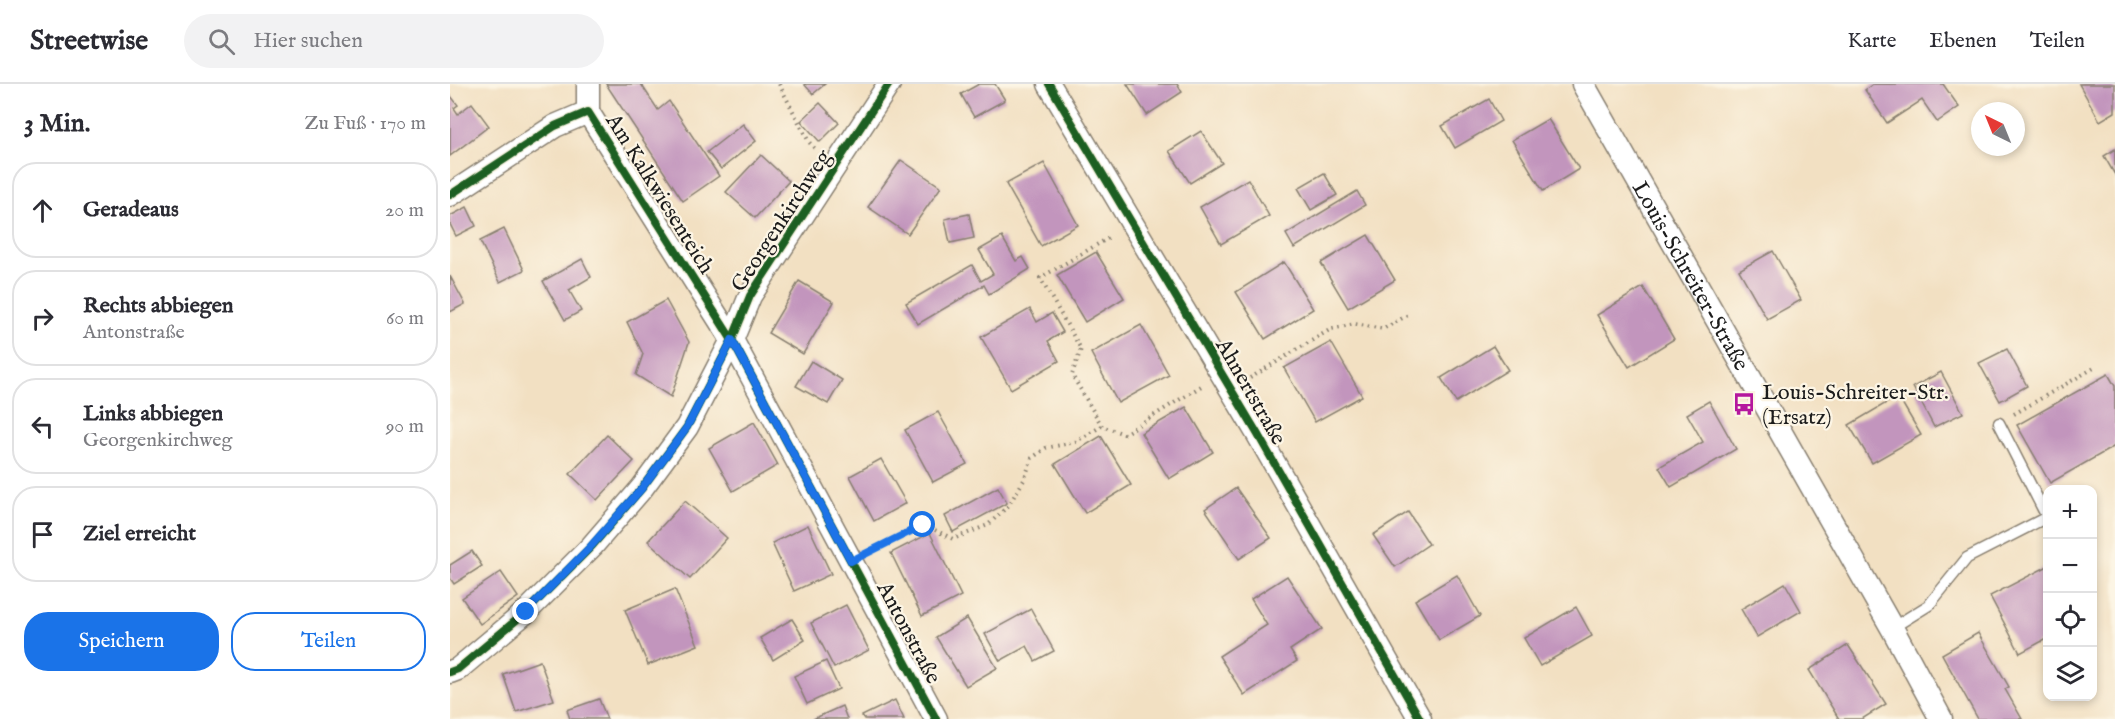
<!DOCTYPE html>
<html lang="de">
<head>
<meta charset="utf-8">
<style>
  body { margin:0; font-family:"IM FELL English",serif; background:#f2f2f3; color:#2b2b33 }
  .controls { position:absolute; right:18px; bottom:18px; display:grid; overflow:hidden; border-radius:12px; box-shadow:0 3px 9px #0003 }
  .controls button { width:54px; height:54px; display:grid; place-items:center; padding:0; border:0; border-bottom:2px solid #e1e1e2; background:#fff; color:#2b2b33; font:30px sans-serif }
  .compass { position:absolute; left:1521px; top:18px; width:54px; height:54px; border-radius:50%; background:#fff; box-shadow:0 3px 9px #0003; rotate:317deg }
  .stop { position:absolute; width:18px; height:18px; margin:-14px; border:4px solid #1a73e8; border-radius:50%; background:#fff }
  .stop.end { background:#1a73e8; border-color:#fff; box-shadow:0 2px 6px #0008 }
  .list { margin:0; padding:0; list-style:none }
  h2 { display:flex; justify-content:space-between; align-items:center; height:78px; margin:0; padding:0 24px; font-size:26px }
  h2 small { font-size:20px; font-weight:400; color:#7c7c81 }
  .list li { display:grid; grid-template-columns:39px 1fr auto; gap:18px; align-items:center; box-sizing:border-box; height:96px; margin:0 12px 12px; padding:0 12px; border:2px solid #e1e1e2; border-radius:24px }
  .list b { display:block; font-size:22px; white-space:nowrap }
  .list p { margin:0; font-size:20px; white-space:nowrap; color:#7c7c81 }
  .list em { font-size:20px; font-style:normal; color:#7c7c81 }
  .actions { display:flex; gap:12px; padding:18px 24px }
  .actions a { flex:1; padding:14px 0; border:2px solid #1a73e8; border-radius:24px; text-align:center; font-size:21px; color:#1a73e8 }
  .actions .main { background:#1a73e8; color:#fff }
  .icon { flex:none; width:33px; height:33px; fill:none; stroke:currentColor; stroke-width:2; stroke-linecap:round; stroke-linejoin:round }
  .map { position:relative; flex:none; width:1665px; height:635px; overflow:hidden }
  header { display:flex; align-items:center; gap:36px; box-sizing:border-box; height:84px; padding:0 30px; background:#fff; border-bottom:2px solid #e1e1e2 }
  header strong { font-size:28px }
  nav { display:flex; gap:33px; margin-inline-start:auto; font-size:21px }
  .search { width:420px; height:54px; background:#f2f2f3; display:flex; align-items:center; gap:15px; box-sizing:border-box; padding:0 21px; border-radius:33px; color:#7c7c81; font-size:22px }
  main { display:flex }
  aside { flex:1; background:#fff }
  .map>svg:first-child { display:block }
  .building { fill:#c295bd }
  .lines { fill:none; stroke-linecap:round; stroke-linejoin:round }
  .service-casing { stroke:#877e6f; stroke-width:13 }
  .minor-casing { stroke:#877e6f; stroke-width:25 }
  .path { stroke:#877e6f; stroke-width:4; stroke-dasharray:1.5 4.5; stroke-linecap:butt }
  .service { stroke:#fff; stroke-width:10 }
  .minor { stroke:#fff; stroke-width:22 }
  .cycleway-casing { stroke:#fcf5e5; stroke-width:11 }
  .cycleway { stroke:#1b5e20; stroke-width:8 }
  .route { stroke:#1a73e8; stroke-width:8 }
  .labels { text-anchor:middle; stroke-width:4.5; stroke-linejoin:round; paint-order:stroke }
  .street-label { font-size:22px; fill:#1c1c1c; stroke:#fcf5e5 }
  .poi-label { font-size:22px; fill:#1c1c1c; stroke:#fcf5e5; text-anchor:start }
</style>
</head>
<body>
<header>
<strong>Streetwise</strong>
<div class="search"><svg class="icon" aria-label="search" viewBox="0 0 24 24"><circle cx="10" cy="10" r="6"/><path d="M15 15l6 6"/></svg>Hier suchen</div>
<nav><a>Karte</a><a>Ebenen</a><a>Teilen</a></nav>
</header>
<main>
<aside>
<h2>3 Min.<small>Zu Fuß · 170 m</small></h2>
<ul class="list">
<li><svg class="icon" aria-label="ahead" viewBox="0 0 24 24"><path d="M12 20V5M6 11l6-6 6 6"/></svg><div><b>Geradeaus</b></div><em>20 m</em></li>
<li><svg class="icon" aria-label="right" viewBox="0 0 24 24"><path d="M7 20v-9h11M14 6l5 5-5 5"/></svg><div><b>Rechts abbiegen</b><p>Antonstraße</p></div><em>60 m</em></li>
<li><svg class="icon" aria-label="left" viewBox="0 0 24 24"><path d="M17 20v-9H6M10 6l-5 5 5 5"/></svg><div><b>Links abbiegen</b><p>Georgenkirchweg</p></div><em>90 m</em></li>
<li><svg class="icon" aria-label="arrive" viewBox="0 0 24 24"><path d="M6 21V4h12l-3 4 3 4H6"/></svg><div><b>Ziel erreicht</b></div></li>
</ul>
<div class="actions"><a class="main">Speichern</a><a>Teilen</a></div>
</aside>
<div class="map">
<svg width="1665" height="635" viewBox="0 0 1665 635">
  <rect width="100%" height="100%" fill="#fcf5e5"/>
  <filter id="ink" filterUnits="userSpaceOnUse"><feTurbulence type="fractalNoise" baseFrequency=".0167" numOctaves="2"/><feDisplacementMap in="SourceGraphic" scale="12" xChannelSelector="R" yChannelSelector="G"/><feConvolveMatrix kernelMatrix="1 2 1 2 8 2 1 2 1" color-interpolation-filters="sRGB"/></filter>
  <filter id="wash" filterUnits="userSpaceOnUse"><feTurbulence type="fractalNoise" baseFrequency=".008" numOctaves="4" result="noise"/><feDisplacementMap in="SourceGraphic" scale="24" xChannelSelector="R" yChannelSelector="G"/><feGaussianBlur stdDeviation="1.35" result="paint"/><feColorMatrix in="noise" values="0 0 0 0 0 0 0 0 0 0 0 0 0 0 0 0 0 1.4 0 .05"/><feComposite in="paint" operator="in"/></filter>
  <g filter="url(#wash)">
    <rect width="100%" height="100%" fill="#f2e0c2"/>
    <g id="blocks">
      <g class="building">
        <path d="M 156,0 L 191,0 L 208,26 L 219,17 L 269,92 L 233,117 Z"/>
        <path d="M 354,0 L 375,0 L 363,10 Z"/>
        <path d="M 529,0 L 545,0 L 555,16 L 524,33 L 511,10 Z"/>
        <path d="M 677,0 L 727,0 L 732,8 L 697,31 Z"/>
        <path d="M 1423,0 L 1493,0 L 1509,23 L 1487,38 L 1472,16 L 1437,39 L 1415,6 Z"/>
        <path d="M 1629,0 L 1665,0 L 1665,28 L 1650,37 Z"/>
        <path d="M 0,11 L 8,21 L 4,24 L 8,30 L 22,19 L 39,42 L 0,72 Z"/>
        <path d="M 1039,15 L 1051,37 L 1005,64 L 992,42 Z"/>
        <path d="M 370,19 L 389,39 L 370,58 L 351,37 Z"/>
        <path d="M 1098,35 L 1129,85 L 1093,107 L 1062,56 Z"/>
        <path d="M 293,40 L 306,57 L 271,85 L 257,68 Z"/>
        <path d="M 751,47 L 772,79 L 740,99 L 719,67 Z"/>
        <path d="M 1665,65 L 1665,91 L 1654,72 Z"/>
        <path d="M 311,71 L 339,97 L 305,134 L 276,108 Z"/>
        <path d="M 451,76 L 491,103 L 458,150 L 418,123 Z"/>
        <path d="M 594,79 L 628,141 L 591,162 L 556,100 Z"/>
        <path d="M 874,89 L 887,111 L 861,126 L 848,104 Z"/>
        <path d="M 798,95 L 819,132 L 771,160 L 750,123 Z"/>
        <path d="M 907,107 L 915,121 L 844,164 L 836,150 Z"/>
        <path d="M 17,123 L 26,142 L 6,152 L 0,140 L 0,132 Z"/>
        <path d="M 519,130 L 524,154 L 500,159 L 495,135 Z"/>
        <path d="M 54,145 L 74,186 L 50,198 L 30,157 Z"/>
        <path d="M 918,151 L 945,196 L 898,224 L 871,179 Z"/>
        <path d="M 552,153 L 566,177 L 573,173 L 580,185 L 539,210 L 534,201 L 468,240 L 456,219 L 522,181 L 531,197 L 543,190 L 529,166 Z"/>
        <path d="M 1323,167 L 1351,216 L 1317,235 L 1289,186 Z"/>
        <path d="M 646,168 L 674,214 L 635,238 L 607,191 Z"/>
        <path d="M 132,175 L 141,193 L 119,206 L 131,227 L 115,236 L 93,197 Z"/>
        <path d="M 834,178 L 863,225 L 815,255 L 786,208 Z"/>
        <path d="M 0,192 L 15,220 L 0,228 Z"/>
        <path d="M 349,197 L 384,218 L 353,270 L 318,249 Z"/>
        <path d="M 1193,203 L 1224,255 L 1179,283 L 1147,231 Z"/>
        <path d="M 216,216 L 239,258 L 221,313 L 186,291 L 193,270 L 177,238 Z"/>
        <path d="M 580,225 L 587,238 L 602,229 L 613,248 L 598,257 L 609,277 L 561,305 L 531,253 Z"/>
        <path d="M 691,241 L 719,291 L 668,319 L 641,269 Z"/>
        <path d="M 881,258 L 912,312 L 865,338 L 834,284 Z"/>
        <path d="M 1043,262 L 1058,286 L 1006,318 L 991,294 Z"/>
        <path d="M 1557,265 L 1577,302 L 1550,317 L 1529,279 Z"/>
        <path d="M 361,277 L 392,296 L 378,320 L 346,302 Z"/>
        <path d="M 1491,288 L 1513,329 L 1484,343 L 1463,303 Z"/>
        <path d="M 1658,290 L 1665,302 L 1665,362 L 1600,399 L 1567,341 Z"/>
        <path d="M 1448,312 L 1471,351 L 1422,379 L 1399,341 Z"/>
        <path d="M 1259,317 L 1286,365 L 1221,403 L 1209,383 L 1253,358 L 1237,330 Z"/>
        <path d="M 736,323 L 763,368 L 719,395 L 691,349 Z"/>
        <path d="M 488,328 L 517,380 L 483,398 L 455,346 Z"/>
        <path d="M 304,338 L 328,381 L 283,407 L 259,364 Z"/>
        <path d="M 157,351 L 184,377 L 147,416 L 120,390 Z"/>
        <path d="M 651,352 L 681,401 L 635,429 L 605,380 Z"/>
        <path d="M 431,375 L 456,419 L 424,437 L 400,392 Z"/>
        <path d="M 548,403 L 557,419 L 503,448 L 495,432 Z"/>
        <path d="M 786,404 L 821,454 L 789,475 L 755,425 Z"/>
        <path d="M 235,417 L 277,454 L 240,495 L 198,457 Z"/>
        <path d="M 958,428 L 979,460 L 945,483 L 923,451 Z"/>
        <path d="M 358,441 L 381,490 L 344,507 L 322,459 Z"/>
        <path d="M 480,449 L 511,512 L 472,532 L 441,469 Z"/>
        <path d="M 22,467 L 32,482 L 4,500 L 0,494 L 0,481 Z"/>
        <path d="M 1598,482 L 1598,554 L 1570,569 L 1540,512 Z"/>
        <path d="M 51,488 L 68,513 L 30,540 L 12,514 Z"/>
        <path d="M 1007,491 L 1030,532 L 989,556 L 965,516 Z"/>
        <path d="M 837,492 L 872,545 L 840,566 L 847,577 L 794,611 L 769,572 L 817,541 L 801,515 Z"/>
        <path d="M 1335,499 L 1351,527 L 1307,553 L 1291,525 Z"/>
        <path d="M 225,505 L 248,561 L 198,581 L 175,526 Z"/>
        <path d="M 396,521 L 419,566 L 384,584 L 361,539 Z"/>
        <path d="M 1126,523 L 1142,552 L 1090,582 L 1074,554 Z"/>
        <path d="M 581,525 L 604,567 L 585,577 L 577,562 L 550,577 L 535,550 Z"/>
        <path d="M 517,534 L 547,584 L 516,602 L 486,553 Z"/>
        <path d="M 342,535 L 355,556 L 323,576 L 310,554 Z"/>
        <path d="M 1528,549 L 1559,603 L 1555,605 L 1572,635 L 1528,635 L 1492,570 Z"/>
        <path d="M 1398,561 L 1436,620 L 1412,635 L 1389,635 L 1359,586 Z"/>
        <path d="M 90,577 L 104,616 L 66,628 L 53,590 Z"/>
        <path d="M 376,577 L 389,605 L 357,620 L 344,592 Z"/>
        <path d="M 149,615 L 157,635 L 120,635 L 117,626 Z"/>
        <path d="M 445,616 L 454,635 L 414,635 L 412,632 Z"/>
        <path d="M 392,622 L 397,635 L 363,635 Z"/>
      </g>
    </g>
  </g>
  <g filter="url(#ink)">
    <use href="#blocks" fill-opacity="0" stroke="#877e6f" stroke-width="1.5"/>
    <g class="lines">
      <g class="service-casing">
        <path id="service" d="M 1442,544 L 1479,521 L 1517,474 L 1597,433 L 1549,339"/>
      </g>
      <g class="minor-casing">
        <g id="minor">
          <path d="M 138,0 L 138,28"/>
          <path d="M 599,0 L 807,349 L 970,635"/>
          <path id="s1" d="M 1133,0 L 1442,544 L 1491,635"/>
          <path d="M 0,111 L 105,42 L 138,28 L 282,256 L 486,635"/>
          <path d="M 0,588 L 8,585 L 76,528 L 142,462 L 192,404 L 237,343 L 282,256 L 300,212 L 439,0"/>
        </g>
      </g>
      <g class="path">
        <path d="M 329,0 L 359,58 L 367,67"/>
        <path d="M 800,294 L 881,245 L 905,240 L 933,245 L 958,231"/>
        <path d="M 1564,330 L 1644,284"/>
        <path d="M 652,342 L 622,291 L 631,265 L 590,194 L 662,152"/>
        <path d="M 421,467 L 473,440 L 503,455 L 538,441 L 558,422 L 574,396 L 582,374 L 596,364 L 625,358 L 652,342 L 674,350 L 753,301"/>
      </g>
      <use href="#service" class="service"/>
      <use href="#minor" class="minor"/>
      <g class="cycleway-casing">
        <g id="cycleway">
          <path d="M 599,0 L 807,349 L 970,635"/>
          <path d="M 0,111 L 105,42 L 138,28 L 282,256 L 486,635"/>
          <path d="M 0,588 L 8,585 L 76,528 L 142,462 L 192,404 L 237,343 L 282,256 L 300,212 L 439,0"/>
        </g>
      </g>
      <use href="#cycleway" class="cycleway"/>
    </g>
  </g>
  <g class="lines" filter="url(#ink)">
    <path class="route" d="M 76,528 L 141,462 L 192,404 L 237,343 L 282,256 L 401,477 L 473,441"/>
  </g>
  <defs>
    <g id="bus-bare" transform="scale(1.8)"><path d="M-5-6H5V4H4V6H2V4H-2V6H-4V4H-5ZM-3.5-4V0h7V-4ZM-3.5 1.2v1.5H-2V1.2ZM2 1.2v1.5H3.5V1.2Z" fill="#b5179e" stroke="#fcf5e5" stroke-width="2.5" paint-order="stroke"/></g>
  </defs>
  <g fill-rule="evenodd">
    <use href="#bus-bare" x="1294" y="320"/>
  </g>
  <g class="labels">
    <g class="street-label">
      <text transform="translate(211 109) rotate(58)" y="8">Am Kalkwiesenteich</text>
      <text transform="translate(330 136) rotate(-57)" y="8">Georgenkirchweg</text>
      <text dy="8" stroke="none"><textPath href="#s1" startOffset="220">Louis-Schreiter-Straße</textPath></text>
      <text transform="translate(802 307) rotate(60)" y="8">Ahnertstraße</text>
      <text transform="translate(460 548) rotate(62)" y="8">Antonstraße</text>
    </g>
    <g class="poi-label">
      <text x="1312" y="315">Louis-Schreiter-Str.<tspan x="1312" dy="25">(Ersatz)</tspan></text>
    </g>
  </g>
</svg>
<div class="controls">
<button>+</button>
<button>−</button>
<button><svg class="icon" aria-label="locate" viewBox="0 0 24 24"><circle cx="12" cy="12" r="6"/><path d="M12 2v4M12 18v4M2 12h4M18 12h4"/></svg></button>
<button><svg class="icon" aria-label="layers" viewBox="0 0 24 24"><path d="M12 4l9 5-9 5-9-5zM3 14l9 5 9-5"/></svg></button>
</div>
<svg class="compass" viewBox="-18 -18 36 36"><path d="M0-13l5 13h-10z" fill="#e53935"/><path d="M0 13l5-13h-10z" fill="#7c7c81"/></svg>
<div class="stop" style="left:473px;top:441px"></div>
<div class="stop end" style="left:76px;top:528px"></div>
</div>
</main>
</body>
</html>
